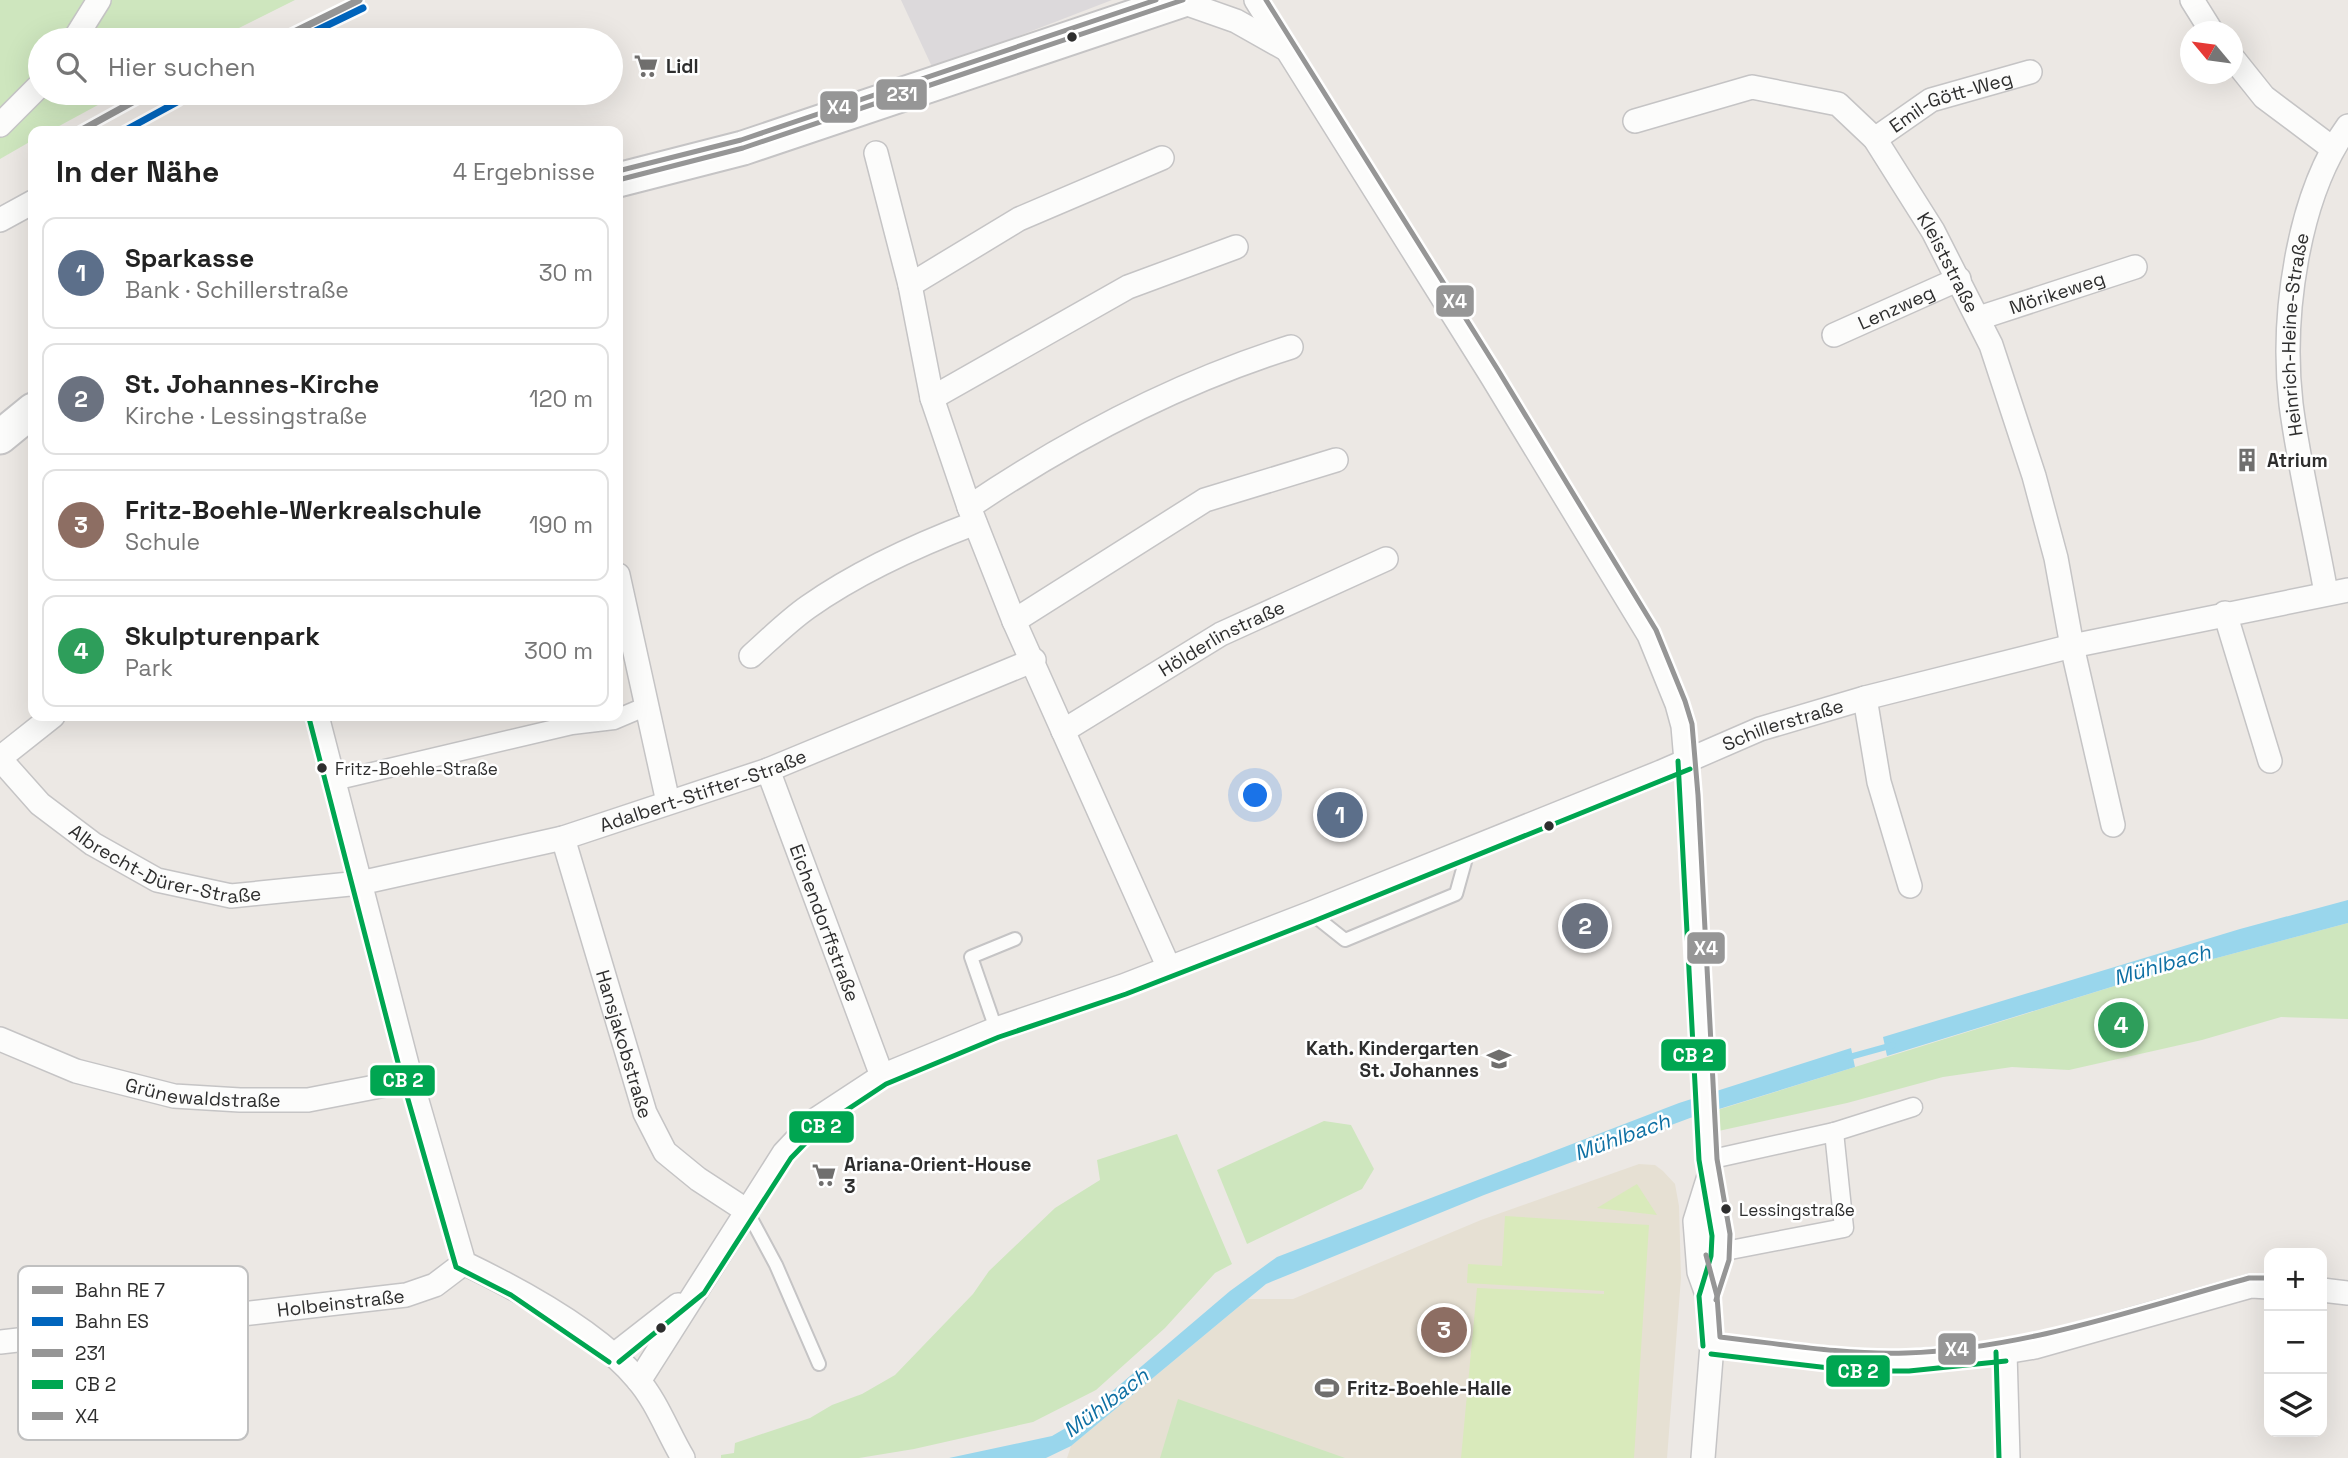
<!DOCTYPE html>
<html lang="de">
<head>
<meta charset="utf-8">
<style>
  body { margin:0; font-family:"Space Grotesk",sans-serif; background:#f6f6f6; color:#222 }
  .controls { position:absolute; right:21px; bottom:21px; display:grid; overflow:hidden; border-radius:14px; box-shadow:0 7px 28px #0002 }
  .controls button { width:63px; height:63px; display:grid; place-items:center; padding:0; border:0; border-bottom:2px solid #e0e0e0; background:#fff; color:#222; font:35px sans-serif }
  .compass { position:absolute; left:2180px; top:21px; width:63px; height:63px; border-radius:50%; background:#fff; box-shadow:0 7px 28px #0002; rotate:299deg }
  .you { position:absolute; left:1256px; top:796px; width:24px; height:24px; margin:-18px; border:5px solid #fff; border-radius:50%; background:#1a73e8; box-shadow:0 0 0 10px #1a73e833 }
  .badge { display:grid; place-items:center; width:46px; height:46px; border-radius:50%; background:#706f6e; color:#fff; font-size:23px; font-weight:700 }
  .pin { position:absolute; translate:-50% -50%; border:4px solid #fff; box-shadow:0 2px 7px #0006 }
  .list { margin:0; padding:0; list-style:none }
  h2 { display:flex; justify-content:space-between; align-items:center; height:91px; margin:0; padding:0 28px; font-size:30px }
  h2 small { font-size:23px; font-weight:400; color:#767676 }
  .list li { display:grid; grid-template-columns:46px 1fr auto; gap:21px; align-items:center; box-sizing:border-box; height:112px; margin:0 14px 14px; padding:0 14px; border:2px solid #e0e0e0; border-radius:14px }
  .list b { display:block; font-size:26px; white-space:nowrap }
  .list p { margin:0; font-size:23px; white-space:nowrap; color:#767676 }
  .list em { font-size:23px; font-style:normal; color:#767676 }
  .icon { flex:none; width:38px; height:38px; fill:none; stroke:currentColor; stroke-width:2; stroke-linecap:round; stroke-linejoin:round }
  .map { position:relative; flex:none; width:2348px; height:1458px; overflow:hidden }
  .search { position:absolute; background:#fff; box-shadow:0 7px 28px #0002; left:28px; top:28px; width:595px; height:77px; display:flex; align-items:center; gap:18px; box-sizing:border-box; padding:0 24px; border-radius:38px; color:#767676; font-size:26px }
  .panel { position:absolute; background:#fff; box-shadow:0 7px 28px #0002; left:28px; top:126px; width:595px; height:595px; border-radius:14px }
  .map>svg:first-child { display:block }
  .industrial { fill:#dcd9db }
  .education { fill:#e6e0d3 }
  .green { fill:#cee6be }
  .pitch { fill:#d9eabb }
  .water { fill:#99d6ec }
  .lines { fill:none; stroke-linecap:round; stroke-linejoin:round }
  .stream { stroke:#99d6ec; stroke-width:6 }
  .service-casing { stroke:#c5c4c5; stroke-width:16 }
  .pedestrian-casing { stroke:#c5c4c5; stroke-width:21 }
  .minor-casing { stroke:#c5c4c5; stroke-width:26 }
  .secondary-casing { stroke:#c5c4c5; stroke-width:37 }
  .service { stroke:#fcfcfb; stroke-width:12 }
  .pedestrian { stroke:#fcfcfb; stroke-width:18 }
  .minor { stroke:#fcfcfb; stroke-width:23 }
  .secondary { stroke:#fcfcfb; stroke-width:33 }
  .bus-1-casing { stroke:#fff; stroke-width:10 }
  .bus-2-casing { stroke:#fff; stroke-width:10 }
  .bus-3-casing { stroke:#fff; stroke-width:10 }
  .bus-1 { stroke:#969696; stroke-width:5 }
  .bus-2 { stroke:#00a651; stroke-width:5 }
  .bus-3 { stroke:#969696; stroke-width:5 }
  .rail-1-casing { stroke:#fff; stroke-width:12 }
  .rail-2-casing { stroke:#fff; stroke-width:12 }
  .rail-1 { stroke:#969696; stroke-width:7 }
  .rail-2 { stroke:#0065bd; stroke-width:7 }
  .bus-dot { fill:#2e2e2e; stroke:#fff; stroke-width:2.5 }
  .labels { text-anchor:middle; stroke-width:5; stroke-linejoin:round; paint-order:stroke }
  .bus-label { font-size:17px; fill:#2e2e2e; stroke:#fff; text-anchor:start }
  .poi-label { font-size:19px; font-weight:bold; fill:#2e2e2e; stroke:#fff; text-anchor:start }
  .street-label { font-size:19px; fill:#2e2e2e; stroke:#fff }
  .water-label { font-size:21px; font-style:italic; fill:#0d6fa3; stroke:#fff }
  .key { fill:#fff; stroke:#c0c0c0; stroke-width:2 }
  .key-label { font-size:19px; fill:#2e2e2e }
  .line-badge { stroke:#fff; stroke-width:2.5 }
  .badge-label { font-size:19px; text-anchor:middle; font-weight:bold; fill:#fff }
</style>
</head>
<body>
<div class="map">
<svg width="2348" height="1458" viewBox="0 0 2348 1458">
  <rect width="100%" height="100%" fill="#ece8e4"/>
  <path class="industrial" d="M 901,0 L 1112,0 L 933,69 Z"/>
  <path class="education" d="M 1639,1164 L 1655,1165 L 1663,1171 L 1675,1184 L 1679,1206 L 1681,1278 L 1667,1458 L 1067,1458 L 1071,1446 L 1248,1299 L 1293,1299 L 1481,1220 Z"/>
  <g class="green">
    <path d="M 0,0 L 295,0 L 215,40 L 40,40 L 40,93 L 120,93 L 50,131 L 33,131 L 33,140 L 0,159 Z"/>
    <path d="M 2348,923 L 2348,1019 L 2281,1017 L 2202,1040 L 2069,1070 L 2012,1067 L 1943,1077 L 1847,1103 L 1714,1132 L 1711,1112 L 2134,980 Z"/>
    <path d="M 1324,1121 L 1351,1125 L 1374,1169 L 1362,1189 L 1247,1244 L 1217,1170 Z"/>
    <path d="M 1177,1134 L 1232,1264 L 1215,1273 L 1165,1328 L 1096,1390 L 1033,1422 L 914,1449 L 859,1458 L 721,1458 L 721,1455 L 734,1453 L 735,1443 L 810,1418 L 832,1405 L 862,1394 L 895,1375 L 973,1294 L 989,1271 L 1055,1208 L 1100,1180 L 1097,1160 Z"/>
    <path d="M 1178,1399 L 1345,1458 L 1160,1458 Z"/>
  </g>
  <g class="pitch">
    <path d="M 1637,1184 L 1657,1215 L 1597,1208 Z"/>
    <path d="M 1505,1216 L 1649,1225 L 1634,1458 L 1461,1458 L 1477,1288 L 1604,1294 L 1604,1291 L 1467,1283 L 1468,1264 L 1502,1266 Z"/>
  </g>
  <g class="water">
    <path d="M 2348,900 L 2348,923 L 2134,980 L 1887,1056 L 1883,1037 L 2240,929 Z"/>
    <path d="M 1851,1048 L 1855,1067 L 1690,1118 L 1484,1195 L 1266,1284 L 1071,1446 L 1046,1458 L 949,1458 L 1052,1436 L 1076,1422 L 1230,1291 L 1277,1257 L 1679,1103 Z"/>
  </g>
  <g class="lines">
    <path class="stream" d="M 1846,1058 L 1893,1045"/>
    <g class="service-casing">
      <g id="service">
        <path d="M 1311,913 L 1345,940 L 1456,894 L 1468,851"/>
        <path d="M 996,1029 L 971,957 L 1015,939"/>
        <path d="M 747,1211 L 776,1265 L 819,1364"/>
      </g>
    </g>
    <g class="pedestrian-casing">
      <g id="pedestrian">
        <path d="M 334,781 L 572,725 L 614,720 L 647,706"/>
        <path d="M 1834,1132 L 1913,1107"/>
        <path d="M 1708,1160 L 1834,1132 L 1844,1228 L 1720,1252"/>
      </g>
    </g>
    <g class="minor-casing">
      <g id="minor">
        <path d="M 1256,0 L 1491,375 L 1649,635 L 1677,704 L 1683,726 L 1689,796 L 1708,1160 L 1721,1235 L 1720,1258 L 1708,1297"/>
        <path d="M 2192,0 L 2212,32"/>
        <path d="M 1179,1 L 1236,21 L 1284,48"/>
        <path d="M 74,40 L 99,0"/>
        <path d="M 2232,57 L 2264,97 L 2332,148"/>
        <path id="s1" d="M 1635,121 L 1752,87 L 1838,104 L 1875,139 L 1933,231 L 1991,345 L 2034,476 L 2056,558 L 2072,646 L 2113,825"/>
        <path d="M 0,125 L 40,85"/>
        <path id="s2" d="M 1875,139 L 1931,100 L 2030,72"/>
        <path d="M 876,153 L 910,285 L 932,398 L 969,507 L 1014,621 L 1169,968"/>
        <path d="M 0,220 L 33,202"/>
        <path d="M 910,285 L 1019,219 L 1162,158"/>
        <path id="s3" d="M 1979,318 L 2135,267"/>
        <path id="s4" d="M 1834,335 L 1959,279"/>
        <path d="M 932,398 L 1128,287 L 1236,247"/>
        <path d="M 969,507 C 1070,439 1174,384 1291,347"/>
        <path d="M 618,575 L 668,802"/>
        <path id="s5" d="M 2326,593 C 2315,530 2299,467 2291,404 C 2281,318 2297,196 2348,126"/>
        <path d="M 2225,613 L 2270,761"/>
        <path d="M 1014,621 L 1205,500 L 1336,460"/>
        <path d="M 751,656 C 769,640 788,621 808,607 C 859,571 917,545 975,523"/>
        <path d="M 1865,698 L 1879,782 L 1910,886"/>
        <path d="M 317,716 L 411,1080 L 464,1263 C 520,1290 597,1331 637,1379 C 656,1400 668,1433 683,1458"/>
        <path id="s6" d="M 1063,731 L 1221,634 L 1386,559"/>
        <path d="M 0,758 L 53,716"/>
        <path id="s7" d="M 0,759 L 40,804 L 93,844 L 157,880 L 231,896 L 360,883 L 563,838 L 768,770 L 1034,660"/>
        <path id="s8" d="M 768,770 L 882,1076"/>
        <path id="s9" d="M 563,838 L 645,1113 L 665,1152 L 698,1179 L 747,1211"/>
        <path id="s10" d="M 0,1039 L 76,1071 L 174,1096 L 240,1100 L 308,1100 L 411,1080"/>
        <path d="M 2322,1290 L 2348,1293"/>
        <path id="s11" d="M 0,1342 L 406,1295 L 435,1285 L 464,1263"/>
        <path d="M 1712,1345 L 1855,1362 L 1908,1362 L 2005,1352 L 2035,1347 L 2251,1286 L 2269,1287"/>
        <path d="M 2005,1352 L 2008,1458"/>
        <path d="M 614,1355 L 678,1305"/>
        <path id="s12" d="M 639,1381 L 784,1153 L 815,1120 L 882,1076 L 996,1029 L 1123,986 L 1311,913 L 1661,772 L 1760,729 L 1865,698 L 2072,646 L 2348,590"/>
        <path d="M 1703,1458 L 1712,1345 L 1708,1297 L 1699,1272 L 1695,1221 L 1710,1173"/>
      </g>
    </g>
    <g class="secondary-casing">
      <g id="secondary">
        <path d="M 618,180 L 743,148 L 1183,0"/>
        <path d="M 0,437 L 33,410"/>
      </g>
    </g>
    <use href="#service" class="service"/>
    <use href="#pedestrian" class="pedestrian"/>
    <use href="#minor" class="minor"/>
    <use href="#secondary" class="secondary"/>
    <g class="bus-1-casing">
      <path id="bus-1" d="M 618,180 L 743,148 L 1183,0"/>
    </g>
    <g class="bus-2-casing">
      <g id="bus-2">
        <path d="M 309,718 L 403,1082 L 456,1267 L 511,1295 L 609,1362"/>
        <path d="M 1678,761 L 1699,1160 L 1712,1236 L 1711,1256 L 1699,1296 L 1703,1346"/>
        <path d="M 1996,1352 L 1999,1458"/>
        <path d="M 1711,1354 L 1855,1371 L 1909,1371 L 2006,1361"/>
        <path d="M 619,1362 L 704,1293 L 791,1158 L 821,1127 L 886,1084 L 999,1037 L 1126,994 L 1314,921 L 1690,769"/>
      </g>
    </g>
    <g class="bus-3-casing">
      <g id="bus-3">
        <path d="M 1266,0 L 1498,370 L 1656,630 L 1685,701 L 1692,724 L 1698,795 L 1717,1159 L 1730,1234 L 1729,1260 L 1716,1300"/>
        <path d="M 618,171 L 741,140 L 1156,0"/>
        <path d="M 1706,1255 L 1717,1296 L 1720,1337 C 1782,1344 1844,1355 1906,1353 C 2024,1349 2136,1309 2249,1278 L 2269,1278"/>
      </g>
    </g>
    <use href="#bus-1" class="bus-1"/>
    <use href="#bus-2" class="bus-2"/>
    <use href="#bus-3" class="bus-3"/>
    <g class="rail-1-casing">
      <g id="rail-1">
        <path d="M 278,40 L 359,0"/>
        <path d="M 80,131 L 149,93"/>
      </g>
    </g>
    <g class="rail-2-casing">
      <g id="rail-2">
        <path d="M 297,40 L 363,8"/>
        <path d="M 124,131 L 179,101"/>
      </g>
    </g>
    <use href="#rail-1" class="rail-1"/>
    <use href="#rail-2" class="rail-2"/>
  </g>
  <defs>
    <g id="supermarket-bare" transform="scale(1.89)"><path d="M-6-5.5h2.5l.6 2H6L4.5 2H-2.5L-4.4-4H-6ZM-1.5 3.2a1.3 1.3 0 1 0 .1 0ZM3 3.2a1.3 1.3 0 1 0 .1 0Z" fill="#706f6e" stroke="#fff" stroke-width="2.5" paint-order="stroke"/></g>
    <g id="building-bare" transform="scale(1.89)"><path d="M-4-6H4V6H1V3H-1V6H-4ZM-2.5-4.3h1.7v1.8h-1.7ZM.8-4.3h1.7v1.8H.8ZM-2.5-1h1.7V.8h-1.7ZM.8-1h1.7V.8H.8Z" fill="#706f6e" stroke="#fff" stroke-width="2.5" paint-order="stroke"/></g>
    <g id="school-bare" transform="scale(1.89)"><path d="M0-5L7-2L0 1L-7-2ZM-4 1L0 2.5L4 1V4Q0 6-4 4Z" fill="#706f6e" stroke="#fff" stroke-width="2.5" paint-order="stroke"/></g>
    <g id="stadium-bare" transform="scale(1.89)"><path d="M0-5a6.5 5 0 1 0 0 10a6.5 5 0 1 0 0-10ZM-3.5-1.8h7v3.6h-7Z" fill="#706f6e" stroke="#fff" stroke-width="2.5" paint-order="stroke"/></g>
  </defs>
  <g fill-rule="evenodd">
    <use href="#supermarket-bare" x="646" y="66"/>
    <use href="#building-bare" x="2247" y="460"/>
    <use href="#school-bare" x="1499" y="1059"/>
    <use href="#supermarket-bare" x="824" y="1175"/>
    <use href="#stadium-bare" x="1327" y="1388"/>
  </g>
  <g class="bus-dot">
    <circle cx="1072" cy="37" r="6"/>
    <circle cx="322" cy="768" r="6"/>
    <circle cx="1549" cy="826" r="6"/>
    <circle cx="1726" cy="1209" r="6"/>
    <circle cx="661" cy="1328" r="6"/>
  </g>
  <g class="labels">
    <g class="bus-label">
      <text x="335" y="775">Fritz-Boehle-Straße</text>
      <text x="1739" y="1216">Lessingstraße</text>
    </g>
    <g class="poi-label">
      <text x="666" y="73">Lidl</text>
      <text x="2267" y="467">Atrium</text>
      <text x="1479" y="1055" text-anchor="end">Kath. Kindergarten<tspan x="1479" dy="22">St. Johannes</tspan></text>
      <text x="844" y="1171">Ariana-Orient-House<tspan x="844" dy="22">3</tspan></text>
      <text x="1347" y="1395">Fritz-Boehle-Halle</text>
    </g>
    <g class="street-label">
      <text dy="7" stroke="none"><textPath href="#s2" startOffset="86">Emil-Gött-Weg</textPath></text>
      <text dy="7" stroke="none"><textPath href="#s1" startOffset="404">Kleiststraße</textPath></text>
      <text dy="7" stroke="none"><textPath href="#s3" startOffset="82">Mörikeweg</textPath></text>
      <text dy="7" stroke="none"><textPath href="#s4" startOffset="68">Lenzweg</textPath></text>
      <text dy="7" stroke="none"><textPath href="#s5" startOffset="262">Heinrich-Heine-Straße</textPath></text>
      <text dy="7" stroke="none"><textPath href="#s6" startOffset="184">Hölderlinstraße</textPath></text>
      <text dy="7" stroke="none"><textPath href="#s12" startOffset="1363">Schillerstraße</textPath></text>
      <text dy="7" stroke="none"><textPath href="#s7" startOffset="761">Adalbert-Stifter-Straße</textPath></text>
      <text dy="7" stroke="none"><textPath href="#s7" startOffset="203">Albrecht-Dürer-Straße</textPath></text>
      <text dy="7" stroke="none"><textPath href="#s8" startOffset="163">Eichendorffstraße</textPath></text>
      <text dy="7" stroke="none"><textPath href="#s9" startOffset="215">Hansjakobstraße</textPath></text>
      <text dy="7" stroke="none"><textPath href="#s10" startOffset="212">Grünewaldstraße</textPath></text>
      <text dy="7" stroke="none"><textPath href="#s11" startOffset="343">Holbeinstraße</textPath></text>
    </g>
    <g class="water-label">
      <text transform="translate(2162 965) rotate(-16)" y="7">Mühlbach</text>
      <text transform="translate(1622 1137) rotate(-20)" y="7">Mühlbach</text>
      <text transform="translate(1106 1403) rotate(-37)" y="7">Mühlbach</text>
    </g>
  </g>
  <rect x="18" y="1266" width="230" height="174" rx="10" class="key"/>
  <rect x="32" y="1286" width="31" height="8" fill="#969696"/>
  <rect x="32" y="1317" width="31" height="9" fill="#0065bd"/>
  <rect x="32" y="1349" width="31" height="8" fill="#969696"/>
  <rect x="32" y="1380" width="31" height="9" fill="#00a651"/>
  <rect x="32" y="1412" width="31" height="8" fill="#969696"/>
  <g class="key-label">
    <text x="75" y="1297">Bahn RE 7</text>
    <text x="75" y="1328">Bahn ES</text>
    <text x="75" y="1360">231</text>
    <text x="75" y="1391">CB 2</text>
    <text x="75" y="1423">X4</text>
  </g>
  <g class="line-badge">
    <rect x="875" y="78" width="53" height="33" rx="7" fill="#969696"/>
    <rect x="819" y="90" width="40" height="34" rx="7" fill="#969696"/>
    <rect x="1435" y="284" width="40" height="34" rx="7" fill="#969696"/>
    <rect x="1686" y="931" width="40" height="34" rx="7" fill="#969696"/>
    <rect x="1660" y="1038" width="67" height="34" rx="7" fill="#00a651"/>
    <rect x="369" y="1064" width="67" height="33" rx="7" fill="#00a651"/>
    <rect x="788" y="1110" width="67" height="34" rx="7" fill="#00a651"/>
    <rect x="1937" y="1332" width="40" height="34" rx="7" fill="#969696"/>
    <rect x="1825" y="1354" width="66" height="34" rx="7" fill="#00a651"/>
  </g>
  <g class="badge-label">
    <text x="902" y="101">231</text>
    <text x="839" y="114">X4</text>
    <text x="1455" y="308">X4</text>
    <text x="1706" y="955">X4</text>
    <text x="1693" y="1062">CB 2</text>
    <text x="403" y="1087">CB 2</text>
    <text x="821" y="1133">CB 2</text>
    <text x="1957" y="1356">X4</text>
    <text x="1858" y="1378">CB 2</text>
  </g>
</svg>
<div class="controls">
<button>+</button>
<button>−</button>
<button><svg class="icon" aria-label="layers" viewBox="0 0 24 24"><path d="M12 4l9 5-9 5-9-5zM3 14l9 5 9-5"/></svg></button>
</div>
<svg class="compass" viewBox="-18 -18 36 36"><path d="M0-13l5 13h-10z" fill="#e53935"/><path d="M0 13l5-13h-10z" fill="#767676"/></svg>
<div class="you"></div>
<div class="pin badge" style="left:1340px;top:815px;background:#5c6f8a">1</div>
<div class="pin badge" style="left:1585px;top:926px;background:#6b7280">2</div>
<div class="pin badge" style="left:1444px;top:1330px;background:#8d6e63">3</div>
<div class="pin badge" style="left:2121px;top:1025px;background:#2e9e5b">4</div>
<div class="search"><svg class="icon" aria-label="search" viewBox="0 0 24 24"><circle cx="10" cy="10" r="6"/><path d="M15 15l6 6"/></svg>Hier suchen</div>
<section class="panel">
<h2>In der Nähe<small>4 Ergebnisse</small></h2>
<ul class="list">
<li><span class="badge" style="background:#5c6f8a">1</span><div><b>Sparkasse</b><p>Bank · Schillerstraße</p></div><em>30 m</em></li>
<li><span class="badge" style="background:#6b7280">2</span><div><b>St. Johannes-Kirche</b><p>Kirche · Lessingstraße</p></div><em>120 m</em></li>
<li><span class="badge" style="background:#8d6e63">3</span><div><b>Fritz-Boehle-Werkrealschule</b><p>Schule</p></div><em>190 m</em></li>
<li><span class="badge" style="background:#2e9e5b">4</span><div><b>Skulpturenpark</b><p>Park</p></div><em>300 m</em></li>
</ul>
</section>
</div>
</body>
</html>
